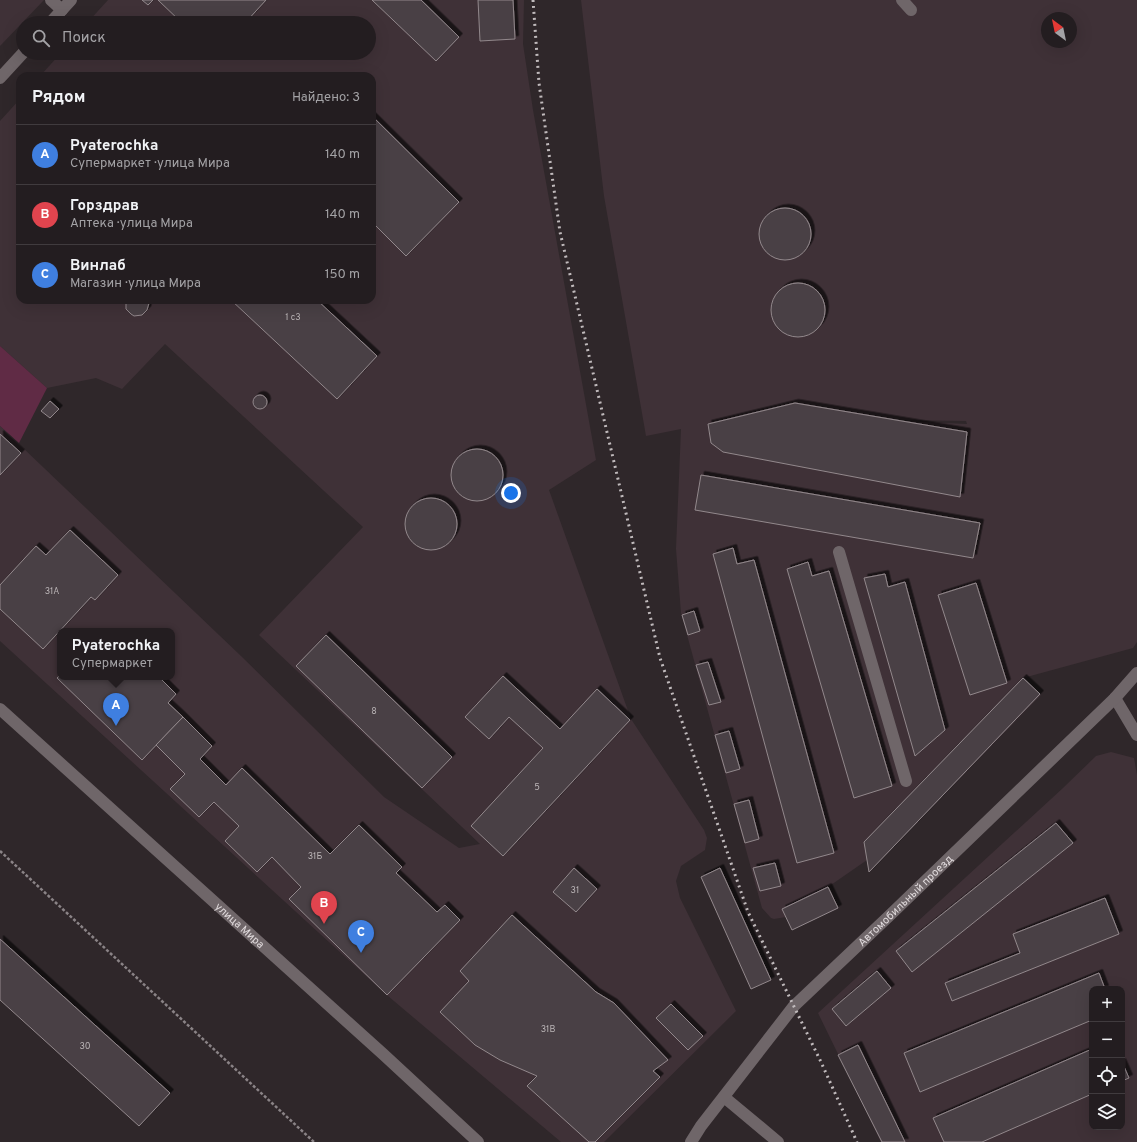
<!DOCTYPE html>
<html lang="ru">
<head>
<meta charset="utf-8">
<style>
  body { margin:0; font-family:Overpass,sans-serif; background:#2f2a2d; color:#f1f3f6 }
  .controls { position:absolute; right:12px; bottom:12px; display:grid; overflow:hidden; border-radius:8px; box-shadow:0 4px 16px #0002 }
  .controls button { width:36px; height:36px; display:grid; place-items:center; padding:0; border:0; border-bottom:1px solid #403b3e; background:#231d20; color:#f1f3f6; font:20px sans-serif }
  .compass { position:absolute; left:1041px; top:12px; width:36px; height:36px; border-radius:50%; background:#231d20; box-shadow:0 4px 16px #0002; rotate:327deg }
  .you { position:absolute; left:511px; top:493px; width:14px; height:14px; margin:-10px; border:3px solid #fff; border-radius:50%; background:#1a73e8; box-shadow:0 0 0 6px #1a73e833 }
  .badge { display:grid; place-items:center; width:26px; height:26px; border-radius:50%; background:#0b8043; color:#fff; font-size:13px; font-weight:700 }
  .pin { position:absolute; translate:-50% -33px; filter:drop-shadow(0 1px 2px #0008) }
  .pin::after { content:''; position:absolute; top:21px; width:14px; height:12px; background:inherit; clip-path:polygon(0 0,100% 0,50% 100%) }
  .popup { position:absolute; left:57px; top:628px; width:118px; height:52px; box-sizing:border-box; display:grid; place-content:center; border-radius:8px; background:#231d20; filter:drop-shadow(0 1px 3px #0005); font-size:13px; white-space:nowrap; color:#a3a2a5 }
  .popup b { font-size:15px; color:#f1f3f6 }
  .popup::after { content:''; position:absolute; left:50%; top:100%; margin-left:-8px; border:8px solid transparent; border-top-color:#231d20 }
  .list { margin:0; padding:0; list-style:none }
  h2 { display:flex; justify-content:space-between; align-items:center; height:52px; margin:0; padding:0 16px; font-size:17px }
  h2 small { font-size:13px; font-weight:400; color:#a3a2a5 }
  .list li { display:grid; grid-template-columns:26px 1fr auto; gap:12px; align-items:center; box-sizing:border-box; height:60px; padding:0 16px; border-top:1px solid #403b3e }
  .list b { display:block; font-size:15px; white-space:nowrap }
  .list p { margin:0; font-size:13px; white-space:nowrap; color:#a3a2a5 }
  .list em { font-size:13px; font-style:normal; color:#a3a2a5 }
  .icon { flex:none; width:22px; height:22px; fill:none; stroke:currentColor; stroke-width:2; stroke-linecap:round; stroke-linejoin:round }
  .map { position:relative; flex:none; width:1137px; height:1142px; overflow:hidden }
  .search { position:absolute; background:#231d20; box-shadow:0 4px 16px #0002; left:16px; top:16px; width:360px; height:44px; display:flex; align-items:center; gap:10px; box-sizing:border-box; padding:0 14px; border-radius:22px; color:#a3a2a5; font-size:15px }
  .panel { position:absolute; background:#231d20; box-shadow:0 4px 16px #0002; left:16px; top:72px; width:360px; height:232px; border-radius:12px }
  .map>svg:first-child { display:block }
  .built { fill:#3f3137; fill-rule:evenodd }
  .green { fill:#602b45 }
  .building { fill:#4a4145; stroke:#92888c; filter:url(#shadow) }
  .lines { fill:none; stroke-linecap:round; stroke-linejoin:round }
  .path { stroke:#8a8386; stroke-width:2.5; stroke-dasharray:3 2; stroke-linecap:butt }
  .lane { stroke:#6f6669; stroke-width:12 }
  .secondary { stroke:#6f6669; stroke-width:12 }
  .rail { stroke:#c0babc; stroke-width:3; stroke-dasharray:2 4; stroke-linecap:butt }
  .labels { text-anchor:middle; stroke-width:3; stroke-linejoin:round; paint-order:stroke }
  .number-label { font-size:9px; fill:#bab4b6 }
  .street-label { font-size:11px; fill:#e0dadc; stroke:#251d20 }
</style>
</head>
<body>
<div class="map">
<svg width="1137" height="1142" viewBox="0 0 1137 1142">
  <defs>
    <filter id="shadow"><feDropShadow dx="3.5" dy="-3.5" stdDeviation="0" flood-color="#0009"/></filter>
  </defs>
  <rect width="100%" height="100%" fill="#2f272a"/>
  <g class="built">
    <path d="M 0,0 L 44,0 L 0,46 Z"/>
    <path d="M 108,0 L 524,0 L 523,44 L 533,110 L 596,460 L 549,490 L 631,719 L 704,830 L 707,838 L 705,850 L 681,866 L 676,881 L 680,898 L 736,1011 L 604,1142 L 561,1142 L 388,996 L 0,641 L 0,426 L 241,656 L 384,797 L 459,848 L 480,844 L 259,635 L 363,527 L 165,344 L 122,389 L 96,378 L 47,388 L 0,346 L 0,121 L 20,99 L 20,300 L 372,300 L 372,76 L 40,76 L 61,53 L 369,53 L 369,23 L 87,23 ZM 60,631 L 172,631 L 172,677 L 60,677 Z"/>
    <path d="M 581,0 L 1137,0 L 1137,642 L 1133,648 L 1023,678 L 1041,695 L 869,872 L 867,860 L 828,887 L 838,908 L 792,930 L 786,917 L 774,919 L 771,918 L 762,908 L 681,613 L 676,549 L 681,429 L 646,436 L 604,196 ZM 1047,18 L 1071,18 L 1071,42 L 1047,42 ZM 901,420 L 966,421 L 967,424 L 901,421 Z"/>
    <path d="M 1111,752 L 1134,758 L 1137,775 L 1137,1142 L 881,1142 L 818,1013 L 1063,788 L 1096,756 ZM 1092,989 L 1122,989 L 1122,1127 L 1092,1127 Z"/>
  </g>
  <path class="green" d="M 0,346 L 47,388 L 19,443 L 0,426 Z"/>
  <g class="building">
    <path d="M 142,0 L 153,0 L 148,5 Z"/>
    <path d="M 158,0 L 266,0 L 245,23 L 182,23 Z"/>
    <path d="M 372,0 L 421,0 L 459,37 L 436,61 Z"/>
    <path d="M 478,0 L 513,0 L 515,39 L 480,41 Z"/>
    <path d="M 372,116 L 459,202 L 406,256 L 372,222 Z"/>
    <circle cx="785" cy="234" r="26"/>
    <circle cx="798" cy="310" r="27"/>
    <path d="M 126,300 L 148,300 L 149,303 L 147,310 L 142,315 L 134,316 L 131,314 L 126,309 Z"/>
    <path d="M 231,300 L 317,300 L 377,356 L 337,399 Z"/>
    <circle cx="260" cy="402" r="7"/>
    <path d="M 50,401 L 59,409 L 50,418 L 41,411 Z"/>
    <path d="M 795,403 L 967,432 L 960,497 L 723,452 L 711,443 L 708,424 Z"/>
    <path d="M 0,434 L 21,453 L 0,475 Z"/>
    <circle cx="477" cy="475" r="26"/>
    <path d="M 701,475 L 980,523 L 973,558 L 695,510 Z"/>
    <circle cx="431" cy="524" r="26"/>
    <path d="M 70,530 L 118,575 L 95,600 L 91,597 L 43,649 L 0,609 L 0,585 L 36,546 L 46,555 Z"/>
    <path d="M 733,548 L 737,564 L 754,560 L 834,853 L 797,863 L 713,554 Z"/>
    <path d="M 808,562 L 812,576 L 829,571 L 892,786 L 854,798 L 787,569 Z"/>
    <path d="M 885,574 L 888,587 L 905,582 L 945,730 L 915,756 L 864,578 Z"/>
    <path d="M 976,583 L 1007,683 L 970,695 L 938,595 Z"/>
    <path d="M 694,611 L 700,631 L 688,635 L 682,615 Z"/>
    <path d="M 326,635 L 452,757 L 422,788 L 296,666 Z"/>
    <path d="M 708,662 L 721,702 L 709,705 L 696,665 Z"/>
    <path d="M 60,675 L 60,677 L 159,677 L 176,694 L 168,703 L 183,717 L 142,760 L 57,678 Z"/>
    <path d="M 503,676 L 560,729 L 597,689 L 630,720 L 503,856 L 471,826 L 543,748 L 509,717 L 489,739 L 465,717 Z"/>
    <path d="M 1023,678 L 1040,694 L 869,872 L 864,842 Z"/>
    <path d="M 183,717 L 212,746 L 200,759 L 226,785 L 242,768 L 330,854 L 359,825 L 402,867 L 396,873 L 437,912 L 445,905 L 460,920 L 387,995 L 289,899 L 301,887 L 272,857 L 257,872 L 225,841 L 239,826 L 214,802 L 199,817 L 170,789 L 185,774 L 156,745 Z"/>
    <path d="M 729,731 L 740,769 L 726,773 L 715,735 Z"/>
    <path d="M 749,800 L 759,839 L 745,843 L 734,804 Z"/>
    <path d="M 1056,823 L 1073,843 L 912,972 L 896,951 Z"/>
    <path d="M 775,863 L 781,886 L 760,891 L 753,868 Z"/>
    <path d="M 574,868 L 597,889 L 576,912 L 553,892 Z"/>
    <path d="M 720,868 L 771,980 L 751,989 L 701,877 Z"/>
    <path d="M 828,887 L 838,908 L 792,930 L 782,909 Z"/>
    <path d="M 1105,898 L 1119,934 L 952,1001 L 945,983 L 1020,953 L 1013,934 Z"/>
    <path d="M 512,915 L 596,992 L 614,1003 L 668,1060 L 653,1071 L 660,1077 L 595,1142 L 589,1142 L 527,1086 L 537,1076 L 500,1060 L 475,1045 L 440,1012 L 469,981 L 460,971 Z"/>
    <path d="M 0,939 L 170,1093 L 139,1126 L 0,1000 Z"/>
    <path d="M 877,971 L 891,988 L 846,1026 L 832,1009 Z"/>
    <path d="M 1099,973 L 1105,989 L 1092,989 L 1092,1020 L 920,1092 L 904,1053 Z"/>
    <path d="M 671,1004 L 703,1036 L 688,1050 L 656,1018 Z"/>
    <path d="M 858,1045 L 905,1142 L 882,1142 L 838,1055 Z"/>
    <path d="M 1092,1049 L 1092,1094 L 982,1142 L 944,1142 L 933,1118 Z"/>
    <path d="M 1122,1062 L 1129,1078 L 1122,1081 Z"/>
  </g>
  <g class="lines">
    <path class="path" d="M 0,851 L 314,1142"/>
    <g class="lane">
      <path d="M 51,0 L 62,10"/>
      <path d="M 902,0 L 911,10"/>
      <path d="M 50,23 L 71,0"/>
      <path d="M 0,78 L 23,53"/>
      <path d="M 839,552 L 906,781"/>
      <path d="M 1115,698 L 1137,735"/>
      <path d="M 724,1097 L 778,1142"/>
    </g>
    <g class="secondary">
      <path id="s1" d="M 0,709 L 383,1054 L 478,1142"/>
      <path id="s2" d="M 691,1142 L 701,1126 L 794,1006 L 888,917 L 1115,698 L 1137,673"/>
    </g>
    <path class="rail" d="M 533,0 L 539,83 L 560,232 L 660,658 L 748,912 L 821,1062 L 857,1142"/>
  </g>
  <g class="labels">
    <g class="number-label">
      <text x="293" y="320">1 с3</text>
      <text x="52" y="594">31А</text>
      <text x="374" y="714">8</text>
      <text x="537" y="790">5</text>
      <text x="315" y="859">31Б</text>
      <text x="575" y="893">31</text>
      <text x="548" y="1032">31В</text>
      <text x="85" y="1049">30</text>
    </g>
    <g class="street-label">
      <text dy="4" stroke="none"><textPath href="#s2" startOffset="324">Автомобильный проезд</textPath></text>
      <text dy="4" stroke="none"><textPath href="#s1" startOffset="323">улица Мира</textPath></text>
    </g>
  </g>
</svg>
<div class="controls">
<button>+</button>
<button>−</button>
<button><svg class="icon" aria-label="locate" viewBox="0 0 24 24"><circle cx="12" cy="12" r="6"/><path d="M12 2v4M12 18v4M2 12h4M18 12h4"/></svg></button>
<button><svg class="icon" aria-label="layers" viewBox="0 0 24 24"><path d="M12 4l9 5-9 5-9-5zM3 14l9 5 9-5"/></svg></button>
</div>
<svg class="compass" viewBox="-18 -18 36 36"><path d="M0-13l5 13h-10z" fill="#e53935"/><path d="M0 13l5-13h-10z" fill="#a3a2a5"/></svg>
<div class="you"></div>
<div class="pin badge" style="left:116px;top:726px;background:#3f7fe0">A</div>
<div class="popup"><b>Pyaterochka</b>Супермаркет</div>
<div class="pin badge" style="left:324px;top:924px;background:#e0444e">B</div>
<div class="pin badge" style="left:361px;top:953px;background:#3f7fe0">C</div>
<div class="search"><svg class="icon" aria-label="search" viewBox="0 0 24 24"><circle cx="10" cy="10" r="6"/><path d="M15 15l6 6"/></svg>Поиск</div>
<section class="panel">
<h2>Рядом<small>Найдено: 3</small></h2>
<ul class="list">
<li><span class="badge" style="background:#3f7fe0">A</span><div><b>Pyaterochka</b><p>Супермаркет · улица Мира</p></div><em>140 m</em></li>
<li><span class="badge" style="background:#e0444e">B</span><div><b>Горздрав</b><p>Аптека · улица Мира</p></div><em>140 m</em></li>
<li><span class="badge" style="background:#3f7fe0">C</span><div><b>Винлаб</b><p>Магазин · улица Мира</p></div><em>150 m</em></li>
</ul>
</section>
</div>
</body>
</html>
